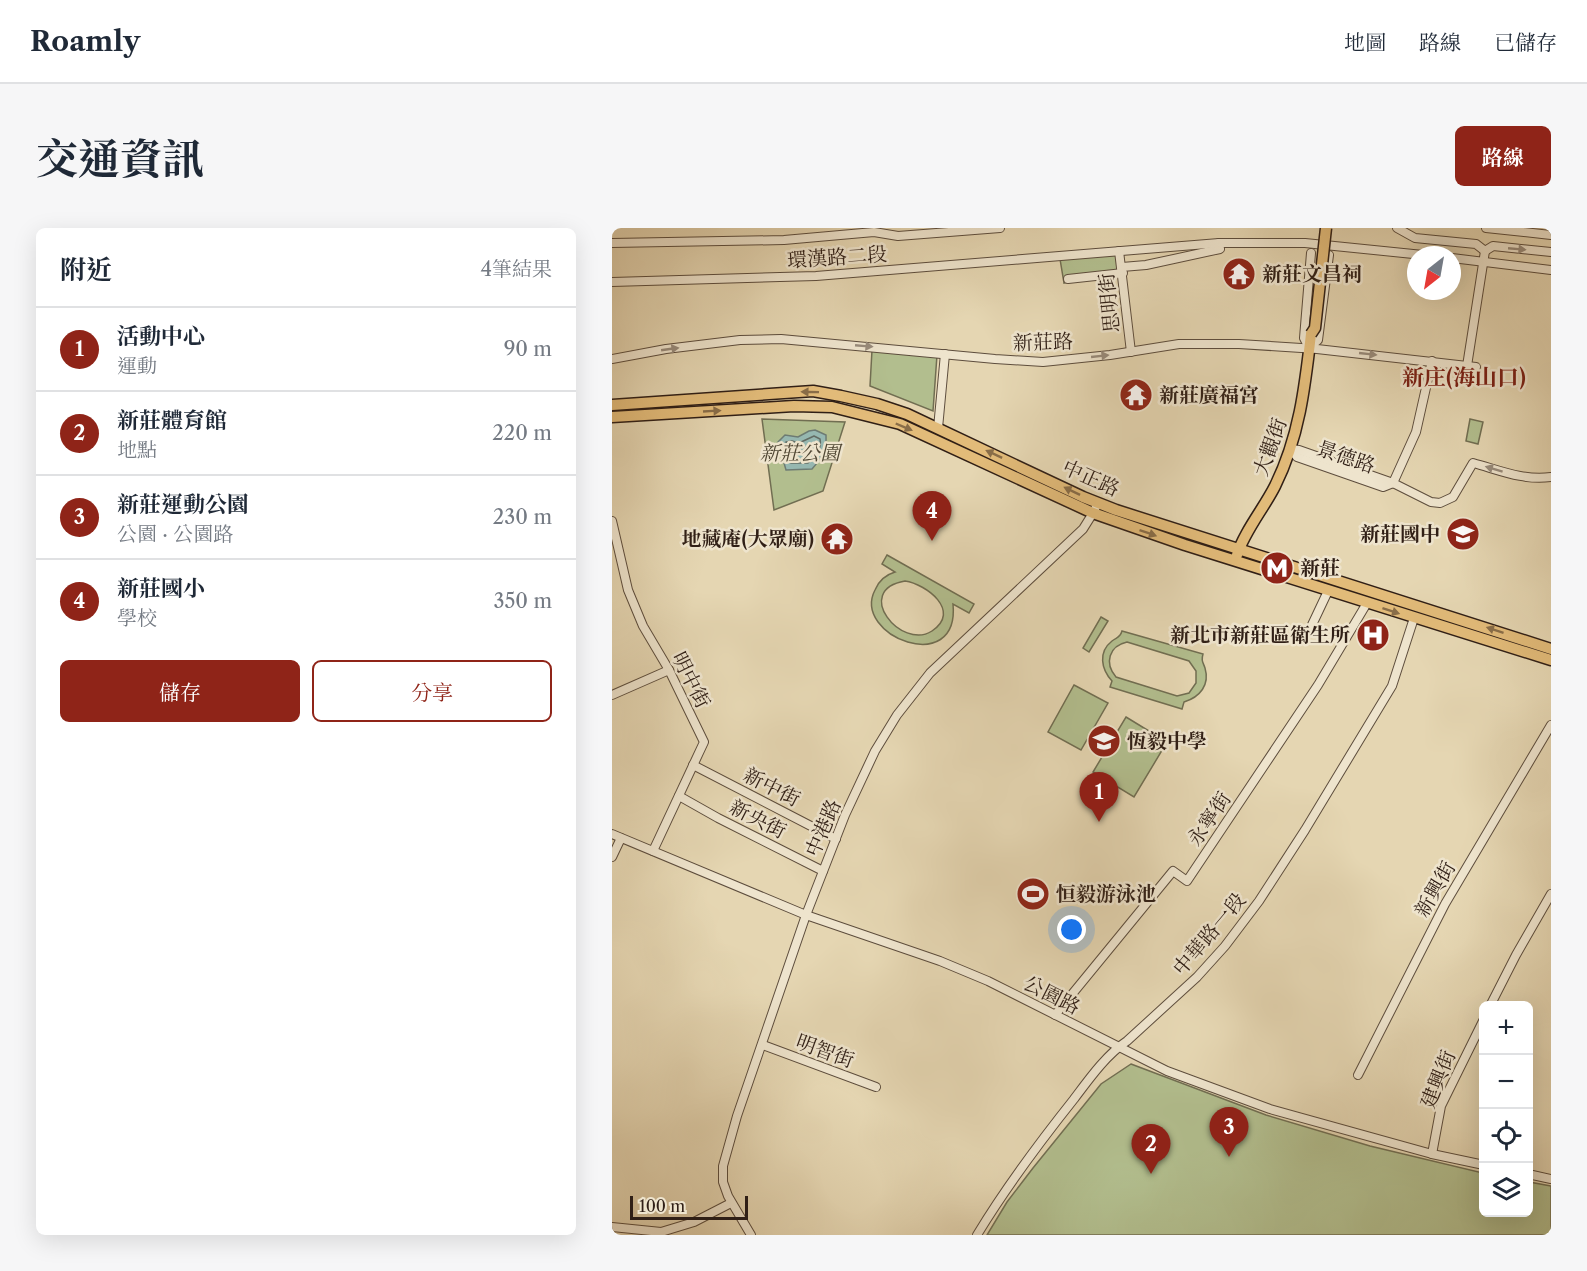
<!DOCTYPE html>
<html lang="zh-TW">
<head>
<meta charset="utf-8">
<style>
  body { margin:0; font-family:"Libre Caslon Text","Noto Serif TC",serif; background:#f6f6f7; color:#1f2937 }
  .controls { position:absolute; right:18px; bottom:18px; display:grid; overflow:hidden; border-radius:9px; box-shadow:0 6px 24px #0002 }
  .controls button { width:54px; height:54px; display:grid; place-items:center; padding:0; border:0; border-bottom:2px solid #e0e1e3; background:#fff; color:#1f2937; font:30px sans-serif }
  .compass { position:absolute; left:795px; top:18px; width:54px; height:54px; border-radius:50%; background:#fff; box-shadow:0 6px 24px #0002; rotate:211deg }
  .scale { position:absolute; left:18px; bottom:15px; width:118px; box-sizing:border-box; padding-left:6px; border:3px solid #301f16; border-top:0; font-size:16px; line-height:21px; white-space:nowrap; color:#301f16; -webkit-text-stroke:4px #eee4cd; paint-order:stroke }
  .you { position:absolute; left:460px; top:702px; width:21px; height:21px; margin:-15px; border:4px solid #fff; border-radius:50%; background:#1a73e8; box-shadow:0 0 0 9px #1a73e833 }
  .badge { display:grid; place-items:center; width:39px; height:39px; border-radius:50%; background:#8f2418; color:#fff; font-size:20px; font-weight:700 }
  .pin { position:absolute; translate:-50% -50px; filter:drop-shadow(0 2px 3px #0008) }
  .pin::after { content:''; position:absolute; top:32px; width:21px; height:18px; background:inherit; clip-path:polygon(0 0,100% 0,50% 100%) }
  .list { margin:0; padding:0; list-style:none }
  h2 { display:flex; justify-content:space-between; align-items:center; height:78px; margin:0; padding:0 24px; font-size:26px }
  h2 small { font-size:20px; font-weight:400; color:#747a83 }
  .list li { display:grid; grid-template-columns:39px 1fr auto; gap:18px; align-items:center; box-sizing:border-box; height:84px; padding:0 24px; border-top:2px solid #e0e1e3 }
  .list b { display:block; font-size:22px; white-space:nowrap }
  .list p { margin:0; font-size:20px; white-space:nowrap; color:#747a83 }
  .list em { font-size:20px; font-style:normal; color:#747a83 }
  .actions { display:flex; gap:12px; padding:18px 24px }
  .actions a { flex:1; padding:14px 0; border:2px solid #8f2418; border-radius:9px; text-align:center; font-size:21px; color:#8f2418 }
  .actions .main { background:#8f2418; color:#fff }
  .icon { flex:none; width:33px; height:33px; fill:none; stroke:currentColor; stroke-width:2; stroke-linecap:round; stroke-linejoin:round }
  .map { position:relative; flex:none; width:939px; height:1007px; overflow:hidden; border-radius:9px }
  header { display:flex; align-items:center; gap:36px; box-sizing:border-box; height:84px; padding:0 30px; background:#fff; border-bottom:2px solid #e0e1e3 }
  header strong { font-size:28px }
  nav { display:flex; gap:33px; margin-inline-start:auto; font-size:21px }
  .intro { display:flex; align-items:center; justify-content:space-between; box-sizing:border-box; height:144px; padding:0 36px }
  h1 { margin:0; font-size:42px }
  .button { padding:15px 27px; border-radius:9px; background:#8f2418; color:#fff; font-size:21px; font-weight:700 }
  main { display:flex; gap:36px; padding:0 36px }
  aside { flex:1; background:#fff; border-radius:9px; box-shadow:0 6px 24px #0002 }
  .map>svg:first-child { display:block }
  .green { fill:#b2be8e; stroke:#716e52; stroke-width:1.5; fill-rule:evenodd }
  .water { fill:#96b8b1; stroke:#6d7b73; stroke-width:1.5 }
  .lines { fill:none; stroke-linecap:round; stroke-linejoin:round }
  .shore { stroke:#636c64; stroke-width:1.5 }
  .minor-casing { stroke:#5d4d3d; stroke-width:10 }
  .major-casing { stroke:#301f16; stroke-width:13 }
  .minor { stroke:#eee4cd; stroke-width:8 }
  .major { stroke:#e2bb79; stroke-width:10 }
  .major-bridge-casing { stroke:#301f16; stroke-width:13; stroke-linecap:butt }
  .major-bridge { stroke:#e2bb79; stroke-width:10 }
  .oneway { fill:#988b7b }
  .oneway2 { fill:#896d48 }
  .labels { text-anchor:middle; stroke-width:5; stroke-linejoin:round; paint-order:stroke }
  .street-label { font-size:20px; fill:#301f16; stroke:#eee4cd }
  .poi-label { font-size:20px; font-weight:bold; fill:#301f16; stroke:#eee4cd; text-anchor:start }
  .park-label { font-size:20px; font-style:italic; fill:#504734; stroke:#eee4cd }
  .quarter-label { font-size:22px; font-weight:bold; fill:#7a1f14; stroke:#eee4cd }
</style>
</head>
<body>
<header>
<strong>Roamly</strong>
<nav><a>地圖</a><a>路線</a><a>已儲存</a></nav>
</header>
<div class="intro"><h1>交通資訊</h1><a class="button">路線</a></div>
<main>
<aside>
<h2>附近<small>4筆結果</small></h2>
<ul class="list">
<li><span class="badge">1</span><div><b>活動中心</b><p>運動</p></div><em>90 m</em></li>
<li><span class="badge">2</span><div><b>新莊體育館</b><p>地點</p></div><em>220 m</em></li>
<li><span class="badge">3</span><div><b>新莊運動公園</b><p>公園 · 公園路</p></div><em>230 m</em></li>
<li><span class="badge">4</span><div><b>新莊國小</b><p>學校</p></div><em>350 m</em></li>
</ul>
<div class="actions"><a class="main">儲存</a><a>分享</a></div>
</aside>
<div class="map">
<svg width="939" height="1007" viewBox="0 0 939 1007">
  <rect width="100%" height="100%" fill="#e5d6b2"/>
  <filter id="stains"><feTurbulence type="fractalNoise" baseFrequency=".00333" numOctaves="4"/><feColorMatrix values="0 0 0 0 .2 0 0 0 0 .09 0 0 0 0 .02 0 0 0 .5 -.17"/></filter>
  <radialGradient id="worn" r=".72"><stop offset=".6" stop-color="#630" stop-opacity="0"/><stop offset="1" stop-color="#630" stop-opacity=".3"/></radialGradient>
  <g class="green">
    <path d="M 506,27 L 508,44 L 452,55 L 448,31 Z"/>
    <path d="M 260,122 L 325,127 L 321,183 L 258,158 Z"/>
    <path d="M 150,191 L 233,194 L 211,263 L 162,282 Z"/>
    <path d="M 858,191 L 871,194 L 866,216 L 854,213 Z"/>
    <path d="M 275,327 L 362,376 L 357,385 L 341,376 C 348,450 239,408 263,362 C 267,352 273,347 283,344 L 270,336 ZM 293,353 C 314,356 350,383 320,403 C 289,423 240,362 293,353 Z"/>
    <path d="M 489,389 L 496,393 L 477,424 L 471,420 Z"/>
    <path d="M 510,403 L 591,426 C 589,433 591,434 593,440 C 598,457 588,469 572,474 L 570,481 L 498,459 L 500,453 C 489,441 486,424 500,413 C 505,409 508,410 510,403 ZM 515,414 L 577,433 L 584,443 L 584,455 L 577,465 L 565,468 L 504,449 C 492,435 497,418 515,414 Z"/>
    <path d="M 462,457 L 496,475 L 469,522 L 436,504 Z"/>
    <path d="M 514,489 L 555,514 L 522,569 L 481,544 Z"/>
    <path d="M 519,836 L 654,887 L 758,918 L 871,945 L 872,984 L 916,984 L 917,954 L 939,958 L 939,1007 L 375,1007 L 395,974 L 421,940 L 489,856 Z"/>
  </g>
  <path class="water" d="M 203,202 L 214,207 C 215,221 209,231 200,241 L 174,242 L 166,214 L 173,207 L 186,209 L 197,203 Z"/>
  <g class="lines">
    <path class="shore" d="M 202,208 L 208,211 C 210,220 203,229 196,235 L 179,235 L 174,214 L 180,213 L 187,215 Z"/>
    <g class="minor-casing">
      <g id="minor">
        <path d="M 785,0 L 803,10 L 864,16 L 873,23"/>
        <path d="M 874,0 L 939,7"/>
        <path d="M 0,15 L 172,12 L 262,4 L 286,8 L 388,0"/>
        <path d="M 507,23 L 519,124"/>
        <path d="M 873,23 L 881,18 L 939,24"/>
        <path d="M 840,30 L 939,42"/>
        <path d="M 510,39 L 534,37 L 608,21 L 607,15"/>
        <path d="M 456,51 L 511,45"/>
        <path d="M 0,54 L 204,48 L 607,15 L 693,15 L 811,27"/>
        <path d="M 697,120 L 706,112 L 717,27"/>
        <path d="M 697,120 L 692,110 L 699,25"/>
        <path d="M 0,131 L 54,121 L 128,112 L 169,111 L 383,131 L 431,134 L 498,127 L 567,116 L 627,116 L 705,121 L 864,139"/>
        <path d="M 855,138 L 873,23"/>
        <path d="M 326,200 L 333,126"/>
        <path d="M 679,221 L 687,222 L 781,255 L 819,274 L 828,275 L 841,269 L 861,235 C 887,242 912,253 939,249"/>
        <path d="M 679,221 L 685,229 L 771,259 L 781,255"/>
        <path d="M 781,255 L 804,204 L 820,133"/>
        <path d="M 0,293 L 16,362 L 31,398 L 57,442 L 92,514 L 41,623"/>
        <path d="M 699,399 L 716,363"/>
        <path d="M 0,467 L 57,442"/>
        <path d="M 81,537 L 224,611"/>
        <path d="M 67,568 L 106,590 L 211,643"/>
        <path d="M 0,606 L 194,687 L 328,733 L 376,753 L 555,843 L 658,881 L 820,926 L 872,937"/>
        <path d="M 0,629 L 9,610"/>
        <path d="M 878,778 L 904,727 L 939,666"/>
        <path d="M 443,787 L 561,643 L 575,653 L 706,457 L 755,375"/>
        <path d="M 151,817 L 264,859"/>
        <path d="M 746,847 L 833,676 L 939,497"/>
        <path d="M 820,926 L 829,878 L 872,791"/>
        <path d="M 916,946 L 939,951"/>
        <path d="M 0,999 L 49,1004 L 82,994 L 119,975"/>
        <path d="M 139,1007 L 116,968 L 111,954 L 111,938 L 125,888 L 194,687 L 233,587 L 263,523 L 285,487 L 318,445 L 471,301 L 481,285 L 486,275"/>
        <path d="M 365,1007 C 394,959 427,915 462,871 C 477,851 494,827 515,813 L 585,749 L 613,718 L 647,673 L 693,602 L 780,458 L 802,390"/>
      </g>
    </g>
    <g class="major-casing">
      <g id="major">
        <path d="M 0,177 L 201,163 L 229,168 L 265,176 L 295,186 L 471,269 L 504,282 L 939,421"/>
        <path d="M 0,189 L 182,178 L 220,179 L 288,196 L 481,285 L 573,317 L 939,432"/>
        <path d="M 625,327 C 632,304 652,280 663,258 C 687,210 693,159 699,106"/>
      </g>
    </g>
    <use href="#minor" class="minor"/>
    <use href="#major" class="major"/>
    <g class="major-bridge-casing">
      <path id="major-bridge" d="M 699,106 L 703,100 L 714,0"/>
    </g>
    <use href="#major-bridge" class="major-bridge"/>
  </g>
  <defs><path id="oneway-solid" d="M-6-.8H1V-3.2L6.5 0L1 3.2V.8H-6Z" transform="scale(1.5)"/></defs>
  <g class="oneway">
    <use href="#oneway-solid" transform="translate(905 21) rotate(5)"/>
    <use href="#oneway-solid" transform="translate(252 118) rotate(5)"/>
    <use href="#oneway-solid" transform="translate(58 121) rotate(-8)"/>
    <use href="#oneway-solid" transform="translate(756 126) rotate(6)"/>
    <use href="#oneway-solid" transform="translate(488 128) rotate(-6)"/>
    <use href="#oneway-solid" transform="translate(882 241) rotate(-163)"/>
  </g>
  <g class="oneway2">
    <use href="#oneway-solid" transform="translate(198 164) rotate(-179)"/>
    <use href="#oneway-solid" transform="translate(100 183) rotate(-3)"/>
    <use href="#oneway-solid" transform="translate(292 199) rotate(23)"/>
    <use href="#oneway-solid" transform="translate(382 226) rotate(-155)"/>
    <use href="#oneway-solid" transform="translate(460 263) rotate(-154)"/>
    <use href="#oneway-solid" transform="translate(536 305) rotate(19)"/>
    <use href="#oneway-solid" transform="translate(779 383) rotate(18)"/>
    <use href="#oneway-solid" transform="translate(883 402) rotate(-162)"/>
  </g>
  <defs>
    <g id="temple-disc" transform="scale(1.725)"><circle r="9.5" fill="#8f2418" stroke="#eee4cd"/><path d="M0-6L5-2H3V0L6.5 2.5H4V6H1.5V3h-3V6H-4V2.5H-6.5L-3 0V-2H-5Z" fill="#fff"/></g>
    <g id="school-disc" transform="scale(1.725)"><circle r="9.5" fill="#8f2418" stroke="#eee4cd"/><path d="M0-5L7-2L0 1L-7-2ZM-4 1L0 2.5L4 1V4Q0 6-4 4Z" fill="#fff"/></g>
    <g id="metro-disc" transform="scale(1.725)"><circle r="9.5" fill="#8f2418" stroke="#eee4cd"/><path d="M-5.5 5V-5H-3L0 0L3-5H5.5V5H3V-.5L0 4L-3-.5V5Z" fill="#fff"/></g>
    <g id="hospital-disc" transform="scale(1.725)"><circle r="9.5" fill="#8f2418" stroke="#eee4cd"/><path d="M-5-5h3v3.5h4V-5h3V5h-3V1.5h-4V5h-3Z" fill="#fff"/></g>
    <g id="stadium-disc" transform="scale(1.725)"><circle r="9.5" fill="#8f2418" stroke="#eee4cd"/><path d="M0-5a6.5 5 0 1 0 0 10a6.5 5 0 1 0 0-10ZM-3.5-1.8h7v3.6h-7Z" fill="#fff"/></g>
  </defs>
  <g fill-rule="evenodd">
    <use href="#temple-disc" x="627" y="46"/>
    <use href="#temple-disc" x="524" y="167"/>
    <use href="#school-disc" x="851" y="306"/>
    <use href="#temple-disc" x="225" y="311"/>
    <use href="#metro-disc" x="665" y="340"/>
    <use href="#hospital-disc" x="761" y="407"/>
    <use href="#school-disc" x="492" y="513"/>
    <use href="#stadium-disc" x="421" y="666"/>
  </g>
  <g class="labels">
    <g class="street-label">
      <text transform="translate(225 29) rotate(-4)" y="7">環漢路二段</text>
      <text transform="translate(497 75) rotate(-96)" y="7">思明街</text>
      <text transform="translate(431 114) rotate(-2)" y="7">新莊路</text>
      <text transform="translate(658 219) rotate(-70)" y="7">大觀街</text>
      <text transform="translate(734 229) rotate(19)" y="7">景德路</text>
      <text transform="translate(479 250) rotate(24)" y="7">中正路</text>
      <text transform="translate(79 452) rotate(63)" y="7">明中街</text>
      <text transform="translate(160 559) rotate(27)" y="7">新中街</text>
      <text transform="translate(146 591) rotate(27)" y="7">新央街</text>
      <text transform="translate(597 591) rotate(-56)" y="7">永寧街</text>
      <text transform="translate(211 600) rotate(-67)" y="7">中港路</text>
      <text transform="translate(823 661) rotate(-60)" y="7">新興街</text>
      <text transform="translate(597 706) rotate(-50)" y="7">中華路一段</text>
      <text transform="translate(440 767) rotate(27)" y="7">公園路</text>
      <text transform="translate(213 823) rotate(20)" y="7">明智街</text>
      <text transform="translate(826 851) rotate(-68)" y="7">建興街</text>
    </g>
    <g class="poi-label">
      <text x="650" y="53">新莊文昌祠</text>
      <text x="547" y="174">新莊廣福宮</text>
      <text x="828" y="313" text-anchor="end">新莊國中</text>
      <text x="202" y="318" text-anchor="end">地藏庵(大眾廟)</text>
      <text x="688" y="347">新莊</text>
      <text x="738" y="414" text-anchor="end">新北市新莊區衛生所</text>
      <text x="515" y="520">恆毅中學</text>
      <text x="444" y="673">恒毅游泳池</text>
    </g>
    <g class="park-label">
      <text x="188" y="232">新莊公園</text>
    </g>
    <g class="quarter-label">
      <text x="852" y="157">新庄(海山口)</text>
    </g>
  </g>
  <rect width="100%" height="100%" filter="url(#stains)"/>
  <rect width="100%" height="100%" fill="url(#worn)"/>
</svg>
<div class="controls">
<button>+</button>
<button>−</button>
<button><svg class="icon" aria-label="locate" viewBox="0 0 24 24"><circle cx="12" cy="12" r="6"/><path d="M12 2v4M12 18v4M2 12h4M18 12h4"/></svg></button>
<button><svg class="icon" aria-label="layers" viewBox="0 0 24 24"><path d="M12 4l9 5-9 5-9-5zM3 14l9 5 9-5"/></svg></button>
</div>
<svg class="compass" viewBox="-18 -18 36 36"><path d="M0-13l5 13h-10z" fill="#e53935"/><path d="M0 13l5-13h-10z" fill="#747a83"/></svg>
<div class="scale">100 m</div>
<div class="you"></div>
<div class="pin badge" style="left:487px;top:594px">1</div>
<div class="pin badge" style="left:539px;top:946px">2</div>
<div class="pin badge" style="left:617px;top:929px">3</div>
<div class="pin badge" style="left:320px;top:313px">4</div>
</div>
</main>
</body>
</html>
